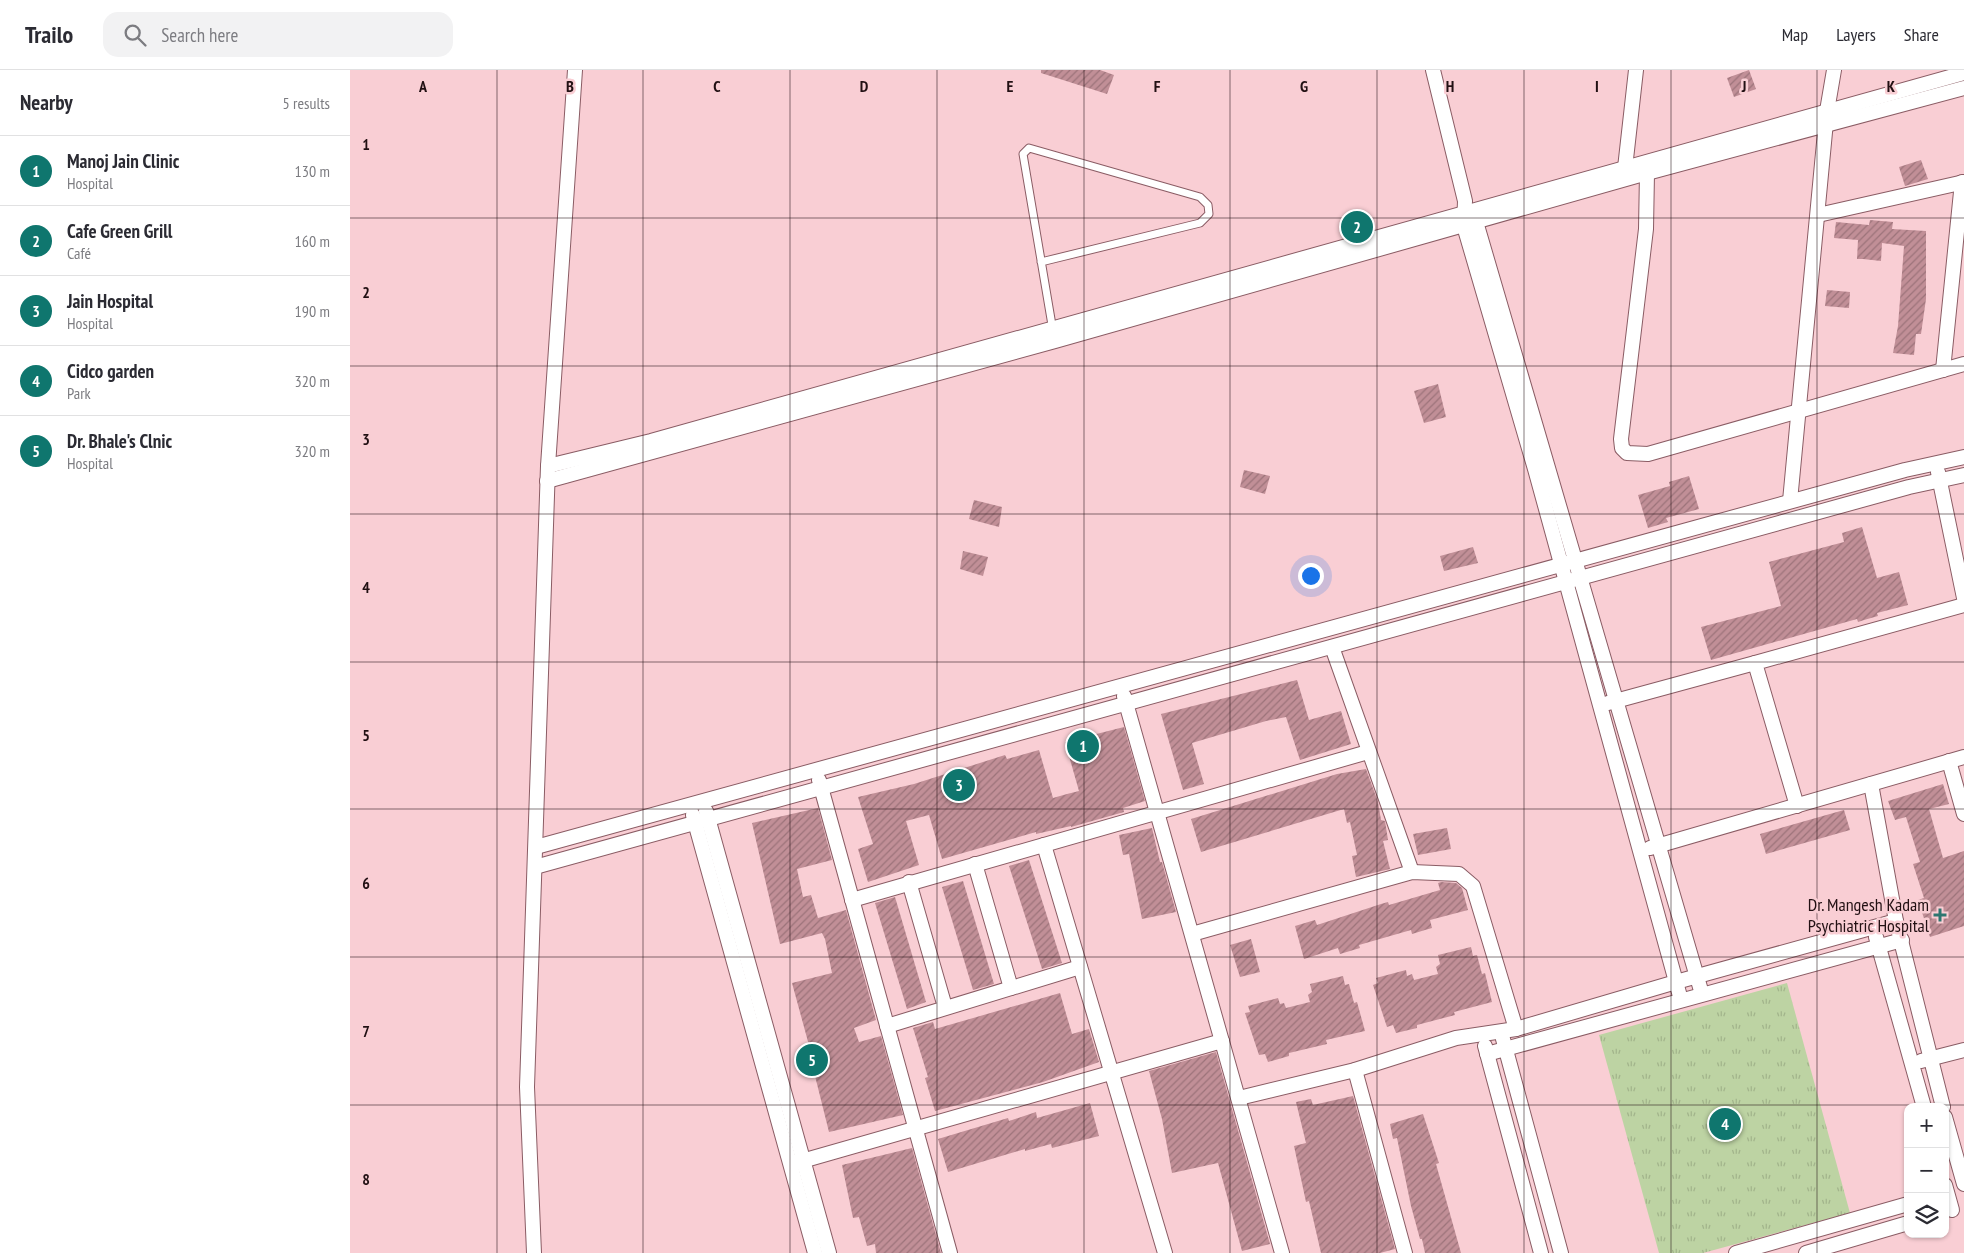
<!DOCTYPE html>
<html lang="en">
<head>
<meta charset="utf-8">
<style>
  body { margin:0; font-family:"PT Sans Narrow",sans-serif; background:#f2f2f3; color:#2b2b33 }
  .controls { position:absolute; right:15px; bottom:15px; display:grid; overflow:hidden; border-radius:10px; box-shadow:0 1px 4px #0004 }
  .controls button { width:45px; height:45px; display:grid; place-items:center; padding:0; border:0; border-bottom:1px solid #e1e1e2; background:#fff; color:#2b2b33; font:25px sans-serif }
  .you { position:absolute; left:960px; top:505px; width:18px; height:18px; margin:-12px; border:4px solid #fff; border-radius:50%; background:#1a73e8; box-shadow:0 0 0 8px #1a73e833 }
  .badge { display:grid; place-items:center; width:32px; height:32px; border-radius:50%; background:#0f766e; color:#fff; font-size:16px; font-weight:700 }
  .pin { position:absolute; translate:-50% -50%; border:2px solid #fff; box-shadow:0 1px 5px #0006 }
  .list { margin:0; padding:0; list-style:none }
  h2 { display:flex; justify-content:space-between; align-items:center; height:65px; margin:0; padding:0 20px; font-size:21px }
  h2 small { font-size:16px; font-weight:400; color:#7c7c81 }
  .list li { display:grid; grid-template-columns:32px 1fr auto; gap:15px; align-items:center; box-sizing:border-box; height:70px; padding:0 20px; border-top:1px solid #e1e1e2 }
  .list b { display:block; font-size:19px; white-space:nowrap }
  .list p { margin:0; font-size:16px; white-space:nowrap; color:#7c7c81 }
  .list em { font-size:16px; font-style:normal; color:#7c7c81 }
  .icon { flex:none; width:28px; height:28px; fill:none; stroke:currentColor; stroke-width:2; stroke-linecap:round; stroke-linejoin:round }
  .map { position:relative; flex:none; width:1614px; height:1183px; overflow:hidden }
  header { display:flex; align-items:center; gap:30px; box-sizing:border-box; height:70px; padding:0 25px; background:#fff; border-bottom:1px solid #e1e1e2 }
  header strong { font-size:24px }
  nav { display:flex; gap:28px; margin-inline-start:auto; font-size:18px }
  .search { width:350px; height:45px; background:#f2f2f3; display:flex; align-items:center; gap:12px; box-sizing:border-box; padding:0 18px; border-radius:15px; color:#7c7c81; font-size:19px }
  main { display:flex }
  aside { flex:1; background:#fff }
  .map>svg:first-child { display:block }
  .park { fill:url(#park-tufts) }
  .building { fill:url(#building-hatch) }
  .lines { fill:none; stroke-linecap:round; stroke-linejoin:round }
  .lane-casing { stroke:#8a5c64; stroke-width:9 }
  .street-casing { stroke:#8a5c64; stroke-width:16 }
  .lane { stroke:#fff; stroke-width:7 }
  .street { stroke:#fff; stroke-width:14 }
  .grid { fill:none; stroke:#221013; stroke-width:1; stroke-opacity:0.55 }
  .poi-dot { fill:#2e7670; stroke:#f9ced4; stroke-width:2 }
  .labels { text-anchor:middle; stroke-width:5; stroke-linejoin:round; paint-order:stroke }
  .poi-label { font-size:18px; fill:#221013; stroke:#f9ced4; text-anchor:end }
  .grid-label { font-size:16px; text-anchor:middle; font-weight:bold; fill:#221013; stroke:#f9ced4; stroke-width:5; stroke-linejoin:round; paint-order:stroke }
</style>
</head>
<body>
<header>
<strong>Trailo</strong>
<div class="search"><svg class="icon" aria-label="search" viewBox="0 0 24 24"><circle cx="10" cy="10" r="6"/><path d="M15 15l6 6"/></svg>Search here</div>
<nav><a>Map</a><a>Layers</a><a>Share</a></nav>
</header>
<main>
<aside>
<h2>Nearby<small>5 results</small></h2>
<ul class="list">
<li><span class="badge">1</span><div><b>Manoj Jain Clinic</b><p>Hospital</p></div><em>130 m</em></li>
<li><span class="badge">2</span><div><b>Cafe Green Grill</b><p>Café</p></div><em>160 m</em></li>
<li><span class="badge">3</span><div><b>Jain Hospital</b><p>Hospital</p></div><em>190 m</em></li>
<li><span class="badge">4</span><div><b>Cidco garden</b><p>Park</p></div><em>320 m</em></li>
<li><span class="badge">5</span><div><b>Dr. Bhale's Clnic</b><p>Hospital</p></div><em>320 m</em></li>
</ul>
</aside>
<div class="map">
<svg width="1614" height="1183" viewBox="0 0 1614 1183">
  <defs>
    <pattern id="park-tufts" width="24" height="20" patternUnits="userSpaceOnUse" patternTransform="scale(1.25)"><rect width="24" height="20" fill="#bdd3a3"/><path d="M3 7l-1-3M5 7V3M7 7l1-3M15 17l-1-3M17 17v-4M19 17l1-3" fill="none" stroke="#a2b48b"/></pattern>
    <pattern id="building-hatch" width="6" height="6" patternUnits="userSpaceOnUse" patternTransform="scale(1.25)"><rect width="6" height="6" fill="#c18f97"/><path d="M-1 1l2-2M0 6l6-6M5 7l2-2" fill="none" stroke="#9c737a"/></pattern>
  </defs>
  <rect width="100%" height="100%" fill="#f9ced4"/>
  <path class="park" d="M 1437,913 L 1500,1143 L 1353,1183 L 1309,1183 L 1249,965 Z"/>
  <g class="building">
    <path d="M 691,0 L 750,0 L 764,5 L 757,24 L 691,3 Z"/>
    <path d="M 1399,0 L 1406,19 L 1384,27 L 1377,8 Z"/>
    <path d="M 1571,90 L 1578,109 L 1555,116 L 1549,97 Z"/>
    <path d="M 1520,150 L 1543,152 L 1542,159 L 1576,161 L 1576,229 L 1571,264 L 1566,264 L 1564,285 L 1543,283 L 1548,256 L 1554,176 L 1532,173 L 1531,191 L 1513,189 L 1507,189 L 1508,170 L 1484,168 L 1486,152 L 1519,155 Z"/>
    <path d="M 1477,220 L 1500,222 L 1499,238 L 1475,236 Z"/>
    <path d="M 1088,314 L 1096,347 L 1074,353 L 1064,321 Z"/>
    <path d="M 894,400 L 920,406 L 915,424 L 890,417 Z"/>
    <path d="M 1339,406 L 1349,439 L 1316,448 L 1318,452 L 1298,458 L 1288,425 L 1320,416 L 1319,412 Z"/>
    <path d="M 624,430 L 652,437 L 649,457 L 619,449 Z"/>
    <path d="M 1512,457 L 1527,508 L 1549,502 L 1558,535 L 1527,543 L 1528,546 L 1514,550 L 1508,552 L 1507,549 L 1361,590 L 1351,557 L 1431,536 L 1419,492 L 1494,472 L 1492,463 Z"/>
    <path d="M 1123,477 L 1128,493 L 1094,501 L 1090,486 Z"/>
    <path d="M 613,481 L 638,487 L 633,506 L 610,499 Z"/>
    <path d="M 947,610 L 959,650 L 991,641 L 1001,674 L 950,690 L 936,647 L 916,651 L 842,673 L 854,714 L 833,720 L 811,644 Z"/>
    <path d="M 774,657 L 795,731 L 773,738 L 774,742 L 721,757 L 721,756 L 686,764 L 686,762 L 592,789 L 579,745 L 556,751 L 569,795 L 518,812 L 508,779 L 523,774 L 508,727 L 564,714 L 655,685 L 657,689 L 689,680 L 703,728 L 717,724 L 729,721 L 715,672 Z"/>
    <path d="M 1016,699 L 1028,732 L 1031,750 L 1035,751 L 1038,770 L 1033,771 L 1040,799 L 1006,807 L 1002,786 L 1007,785 L 1000,752 L 997,753 L 994,739 L 851,782 L 841,749 L 987,704 Z"/>
    <path d="M 1593,714 L 1599,734 L 1579,739 L 1593,788 L 1614,781 L 1614,856 L 1580,867 L 1568,830 L 1574,828 L 1563,794 L 1570,792 L 1556,747 L 1545,750 L 1538,731 Z"/>
    <path d="M 468,738 L 482,790 L 447,799 L 453,827 L 461,825 L 468,848 L 496,840 L 526,950 L 504,958 L 509,972 L 531,966 L 553,1045 L 479,1062 L 464,1002 L 452,1005 L 446,983 L 460,979 L 442,913 L 482,903 L 475,869 L 472,863 L 430,874 L 402,753 Z"/>
    <path d="M 1494,740 L 1500,760 L 1416,784 L 1410,764 Z"/>
    <path d="M 802,758 L 810,792 L 812,792 L 826,842 L 792,849 L 779,784 L 773,785 L 769,765 Z"/>
    <path d="M 1097,758 L 1101,779 L 1068,785 L 1063,764 Z"/>
    <path d="M 679,790 L 712,893 L 692,899 L 659,796 Z"/>
    <path d="M 613,811 L 644,914 L 623,920 L 592,817 Z"/>
    <path d="M 1091,812 L 1106,813 L 1112,818 L 1118,840 L 1080,850 L 1082,858 L 1075,860 L 1062,864 L 1061,860 L 1009,875 L 1010,878 L 990,884 L 988,878 L 954,889 L 945,856 L 965,850 L 967,855 L 1031,834 L 1038,832 L 1039,835 L 1090,820 L 1088,813 Z"/>
    <path d="M 545,827 L 576,932 L 557,939 L 525,833 Z"/>
    <path d="M 901,869 L 910,902 L 890,907 L 880,875 Z"/>
    <path d="M 1121,877 L 1123,886 L 1127,885 L 1132,904 L 1135,903 L 1142,932 L 1104,942 L 1105,945 L 1067,955 L 1067,958 L 1046,963 L 1043,955 L 1037,957 L 1023,915 L 1028,913 L 1026,908 L 1056,900 L 1057,906 L 1062,904 L 1064,910 L 1088,904 L 1086,897 L 1090,894 L 1088,885 Z"/>
    <path d="M 993,906 L 995,915 L 999,914 L 1004,933 L 1007,932 L 1015,961 L 976,970 L 977,974 L 939,983 L 939,986 L 918,992 L 915,984 L 909,985 L 895,943 L 900,942 L 898,936 L 928,928 L 930,934 L 934,933 L 936,938 L 960,932 L 958,925 L 962,922 L 960,914 Z"/>
    <path d="M 710,923 L 722,964 L 739,959 L 749,992 L 693,1012 L 585,1041 L 575,1008 L 578,1007 L 563,958 L 583,952 L 585,959 Z"/>
    <path d="M 866,982 L 920,1174 L 892,1181 L 868,1093 L 822,1103 L 812,1049 L 799,1001 Z"/>
    <path d="M 1003,1026 L 1045,1179 L 1030,1183 L 971,1183 L 959,1131 L 956,1132 L 944,1076 L 956,1073 L 946,1032 L 961,1029 L 963,1035 Z"/>
    <path d="M 740,1033 L 749,1066 L 702,1078 L 701,1074 L 675,1081 L 675,1079 L 598,1102 L 588,1069 L 658,1048 L 659,1051 L 686,1042 L 687,1048 Z"/>
    <path d="M 1073,1044 L 1087,1087 L 1089,1093 L 1086,1094 L 1111,1183 L 1075,1183 L 1072,1169 L 1070,1169 L 1061,1136 L 1047,1068 L 1043,1069 L 1040,1054 Z"/>
    <path d="M 562,1078 L 591,1183 L 526,1183 L 525,1174 L 517,1176 L 509,1147 L 503,1148 L 492,1095 Z"/>
  </g>
  <g class="lines">
    <g class="lane-casing">
      <path id="lane" d="M 691,192 L 850,153 L 859,144 L 858,135 L 850,127 L 679,78 L 673,84 L 703,261"/>
    </g>
    <g class="street-casing">
      <g id="street">
        <path d="M 1083,0 L 1115,131 L 1114,156 L 1185,399 L 1331,930"/>
        <path d="M 1275,98 L 1286,0"/>
        <path d="M 1297,103 L 1296,159 L 1271,369 L 1272,378 L 1277,383 L 1298,384 L 1614,294"/>
        <path d="M 1124,145 L 1352,924"/>
        <path d="M 1468,145 L 1614,112"/>
        <path d="M 1593,300 L 1612,112"/>
        <path d="M 198,396 L 301,371 L 1614,3"/>
        <path d="M 1588,402 L 1614,528"/>
        <path d="M 197,411 L 705,271 L 1297,103 L 1614,18"/>
        <path d="M 1440,431 L 1477,41 L 1484,0"/>
        <path d="M 982,577 L 1062,802"/>
        <path d="M 774,626 L 932,1183"/>
        <path d="M 1258,633 L 1405,593"/>
        <path d="M 1599,691 L 1614,744"/>
        <path d="M 469,710 L 600,1183"/>
        <path d="M 1521,714 L 1546,851 L 1593,1037"/>
        <path d="M 1447,736 L 1405,593 L 1614,535"/>
        <path d="M 356,741 L 479,1183"/>
        <path d="M 343,745 L 465,1183"/>
        <path d="M 694,775 L 815,1183"/>
        <path d="M 186,777 L 1555,400 L 1614,387"/>
        <path d="M 1300,778 L 1614,687"/>
        <path d="M 625,794 L 661,918"/>
        <path d="M 185,797 L 1559,417 L 1614,405"/>
        <path d="M 559,812 L 595,937"/>
        <path d="M 502,830 L 1018,682"/>
        <path d="M 842,864 L 1062,802 L 1109,804 L 1123,816 L 1166,959"/>
        <path d="M 1526,867 L 1574,1037"/>
        <path d="M 537,956 L 730,897"/>
        <path d="M 1153,969 L 1211,1183"/>
        <path d="M 1135,976 L 1191,1183"/>
        <path d="M 1137,984 L 1552,870"/>
        <path d="M 1571,991 L 1614,980"/>
        <path d="M 1005,1000 L 1055,1183"/>
        <path d="M 889,1028 L 1005,1000 L 1106,968 L 1166,959 L 1326,912 L 1546,851"/>
        <path d="M 1595,1047 L 1614,1114"/>
        <path d="M 445,1093 L 872,971"/>
        <path d="M 1595,1115 L 1602,1140"/>
        <path d="M 184,1183 L 177,1017 L 198,396 L 225,0"/>
        <path d="M 1386,1183 L 1558,1134"/>
        <path d="M 1456,1183 L 1558,1153"/>
      </g>
    </g>
    <use href="#lane" class="lane"/>
    <use href="#street" class="street"/>
  </g>
  <path class="grid" d="M 147,0 L 147,1183M 293,0 L 293,1183M 440,0 L 440,1183M 587,0 L 587,1183M 734,0 L 734,1183M 880,0 L 880,1183M 1027,0 L 1027,1183M 1174,0 L 1174,1183M 1321,0 L 1321,1183M 1467,0 L 1467,1183M 0,148 L 1614,148M 0,296 L 1614,296M 0,444 L 1614,444M 0,592 L 1614,592M 0,739 L 1614,739M 0,887 L 1614,887M 0,1035 L 1614,1035"/>
  <path class="poi-dot" d="M1587.5 837.5h5v5h5v5h-5v5h-5v-5h-5v-5h5z"/>
  <g class="labels">
    <g class="poi-label">
      <text x="1579" y="841">Dr. Mangesh Kadam<tspan x="1579" dy="21">Psychiatric Hospital</tspan></text>
    </g>
  </g>
  <g class="grid-label">
    <text x="73" y="22">A</text>
    <text x="220" y="22">B</text>
    <text x="367" y="22">C</text>
    <text x="514" y="22">D</text>
    <text x="660" y="22">E</text>
    <text x="807" y="22">F</text>
    <text x="954" y="22">G</text>
    <text x="1100" y="22">H</text>
    <text x="1247" y="22">I</text>
    <text x="1394" y="22">J</text>
    <text x="1541" y="22">K</text>
    <text x="16" y="80">1</text>
    <text x="16" y="228">2</text>
    <text x="16" y="375">3</text>
    <text x="16" y="523">4</text>
    <text x="16" y="671">5</text>
    <text x="16" y="819">6</text>
    <text x="16" y="967">7</text>
    <text x="16" y="1115">8</text>
  </g>
</svg>
<div class="controls">
<button>+</button>
<button>−</button>
<button><svg class="icon" aria-label="layers" viewBox="0 0 24 24"><path d="M12 4l9 5-9 5-9-5zM3 14l9 5 9-5"/></svg></button>
</div>
<div class="you"></div>
<div class="pin badge" style="left:733px;top:676px">1</div>
<div class="pin badge" style="left:1007px;top:157px">2</div>
<div class="pin badge" style="left:609px;top:715px">3</div>
<div class="pin badge" style="left:1375px;top:1054px">4</div>
<div class="pin badge" style="left:462px;top:990px">5</div>
</div>
</main>
</body>
</html>
